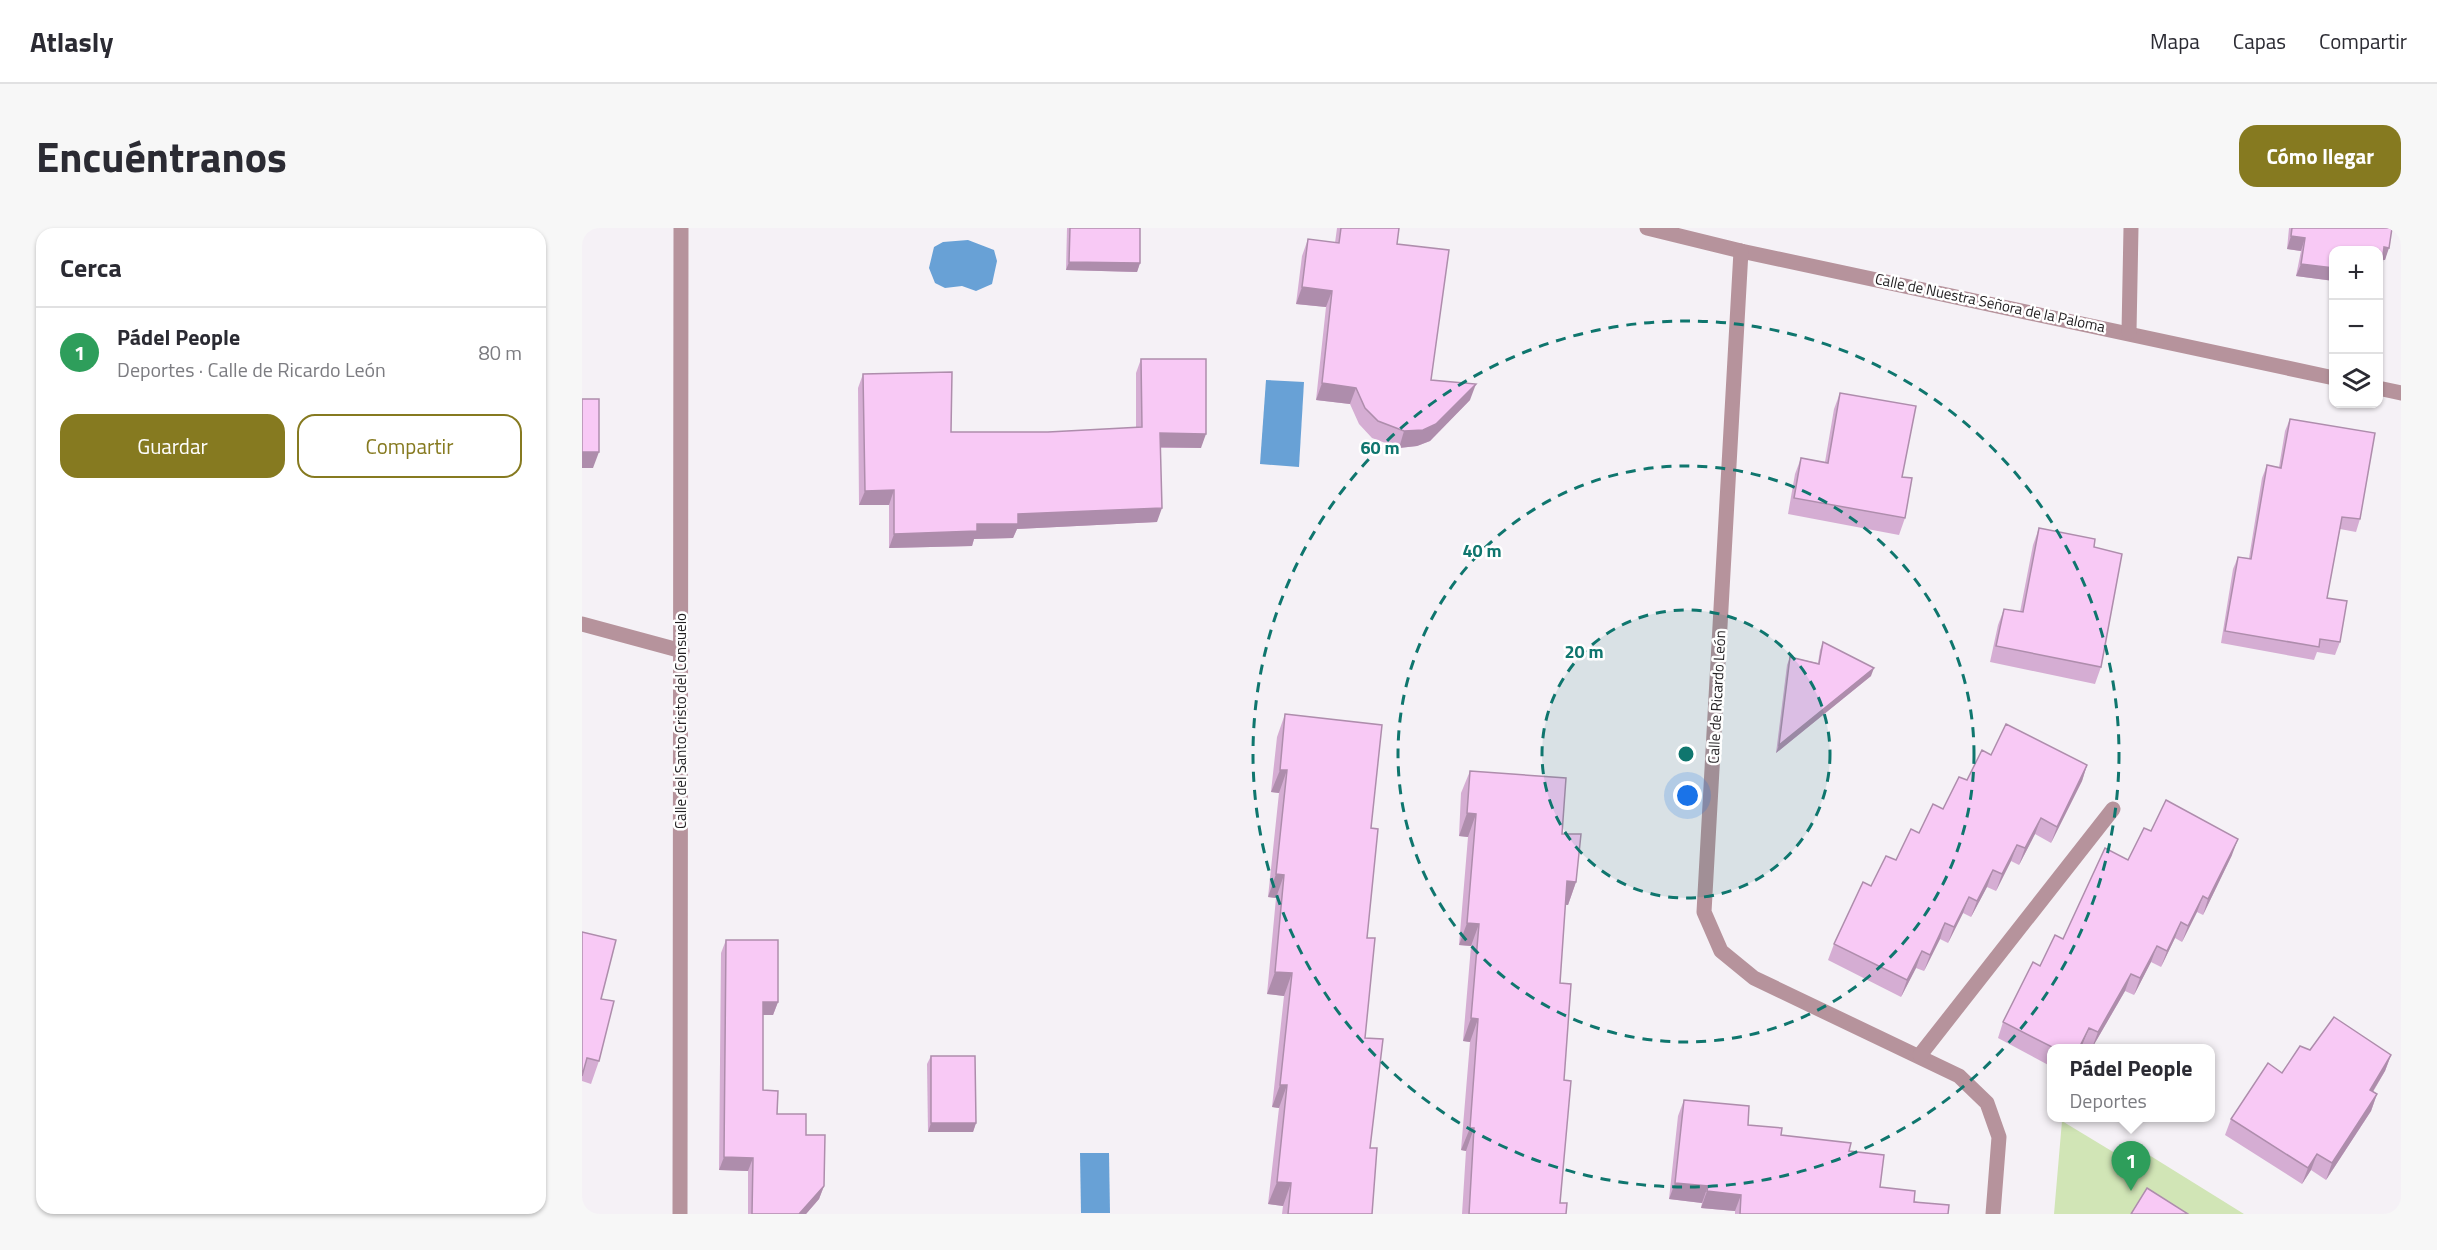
<!DOCTYPE html>
<html lang="es">
<head>
<meta charset="utf-8">
<style>
  body { margin:0; font-family:"Titillium Web",sans-serif; background:#f7f7f7; color:#2b2b33 }
  .controls { position:absolute; right:18px; top:18px; display:grid; overflow:hidden; border-radius:12px; box-shadow:0 2px 4px #0004 }
  .controls button { width:54px; height:54px; display:grid; place-items:center; padding:0; border:0; border-bottom:2px solid #e1e1e2; background:#fff; color:#2b2b33; font:30px sans-serif }
  .you { position:absolute; left:1106px; top:568px; width:21px; height:21px; margin:-15px; border:4px solid #fff; border-radius:50%; background:#1a73e8; box-shadow:0 0 0 9px #1a73e833 }
  .badge { display:grid; place-items:center; width:39px; height:39px; border-radius:50%; background:#867a20; color:#fff; font-size:20px; font-weight:700 }
  .pin { position:absolute; translate:-50% -50px; filter:drop-shadow(0 2px 3px #0008) }
  .pin::after { content:''; position:absolute; top:32px; width:21px; height:18px; background:inherit; clip-path:polygon(0 0,100% 0,50% 100%) }
  .popup { position:absolute; left:1465px; top:816px; width:168px; height:78px; box-sizing:border-box; display:grid; place-content:center; border-radius:12px; background:#fff; filter:drop-shadow(0 2px 4px #0005); font-size:20px; white-space:nowrap; color:#7c7c81 }
  .popup b { font-size:22px; color:#2b2b33 }
  .popup::after { content:''; position:absolute; left:50%; top:100%; margin-left:-12px; border:12px solid transparent; border-top-color:#fff }
  .list { margin:0; padding:0; list-style:none }
  h2 { display:flex; justify-content:space-between; align-items:center; height:78px; margin:0; padding:0 24px; font-size:26px }
  h2 small { font-size:20px; font-weight:400; color:#7c7c81 }
  .list li { display:grid; grid-template-columns:39px 1fr auto; gap:18px; align-items:center; box-sizing:border-box; height:90px; padding:0 24px; border-top:2px solid #e1e1e2 }
  .list b { display:block; font-size:22px; white-space:nowrap }
  .list p { margin:0; font-size:20px; white-space:nowrap; color:#7c7c81 }
  .list em { font-size:20px; font-style:normal; color:#7c7c81 }
  .actions { display:flex; gap:12px; padding:18px 24px }
  .actions a { flex:1; padding:14px 0; border:2px solid #867a20; border-radius:18px; text-align:center; font-size:21px; color:#867a20 }
  .actions .main { background:#867a20; color:#fff }
  .icon { flex:none; width:33px; height:33px; fill:none; stroke:currentColor; stroke-width:2; stroke-linecap:round; stroke-linejoin:round }
  .map { position:relative; flex:none; width:1819px; height:986px; overflow:hidden; border-radius:18px }
  header { display:flex; align-items:center; gap:36px; box-sizing:border-box; height:84px; padding:0 30px; background:#fff; border-bottom:2px solid #e1e1e2 }
  header strong { font-size:28px }
  nav { display:flex; gap:33px; margin-inline-start:auto; font-size:21px }
  .intro { display:flex; align-items:center; justify-content:space-between; box-sizing:border-box; height:144px; padding:0 36px }
  h1 { margin:0; font-size:42px }
  .button { padding:15px 27px; border-radius:18px; background:#867a20; color:#fff; font-size:21px; font-weight:700 }
  main { display:flex; gap:36px; padding:0 36px }
  aside { flex:1; background:#fff; border-radius:18px; box-shadow:0 2px 4px #0004 }
  .map>svg:first-child { display:block }
  .green { fill:#d1e5b6 }
  .water { fill:#68a1d6 }
  .lines { fill:none; stroke-linecap:round; stroke-linejoin:round }
  .minor { stroke:#b6939c; stroke-width:15 }
  .wall { fill:#d5add3 }
  .shaded-wall { fill:#ae8dac }
  .building { fill:#f8c9f5; stroke:#ae8dac; stroke-width:1.5 }
  .ring { fill:none; stroke:#0f766e; stroke-width:3; stroke-dasharray:10 8 }
  .labels { text-anchor:middle; stroke-width:5; stroke-linejoin:round; paint-order:stroke }
  .street-label { font-size:15px; fill:#201e20; stroke:#fff }
  .centre { fill:#0f766e; stroke:#fff; stroke-width:3 }
  .ring-label { font-size:18px; text-anchor:middle; font-weight:bold; fill:#0f766e; stroke:#fff; stroke-width:5; stroke-linejoin:round; paint-order:stroke }
</style>
</head>
<body>
<header>
<strong>Atlasly</strong>
<nav><a>Mapa</a><a>Capas</a><a>Compartir</a></nav>
</header>
<div class="intro"><h1>Encuéntranos</h1><a class="button">Cómo llegar</a></div>
<main>
<aside>
<h2>Cerca<small></small></h2>
<ul class="list">
<li><span class="badge" style="background:#2e9e5b">1</span><div><b>Pádel People</b><p>Deportes · Calle de Ricardo León</p></div><em>80 m</em></li>
</ul>
<div class="actions"><a class="main">Guardar</a><a>Compartir</a></div>
</aside>
<div class="map">
<svg width="1819" height="986" viewBox="0 0 1819 986">
  <rect width="100%" height="100%" fill="#f5f1f6"/>
  <path class="green" d="M 1480,893 L 1556,939 L 1567,927 L 1662,986 L 1472,986 Z"/>
  <g class="water">
    <path d="M 386,12 L 412,22 L 415,33 L 410,56 L 394,63 L 380,58 L 363,60 L 353,55 L 347,40 L 352,19 L 361,14 Z"/>
    <path d="M 684,152 L 722,154 L 717,239 L 678,236 Z"/>
    <path d="M 498,925 L 527,925 L 528,985 L 499,985 Z"/>
  </g>
  <g class="lines">
    <g class="minor">
      <path d="M 1065,0 L 1159,23 L 1752,150"/>
      <path d="M 1159,23 L 1122,684 L 1139,723 L 1172,750 L 1377,848 L 1405,875 L 1417,909 L 1411,986"/>
      <path d="M 1547,104 L 1549,0"/>
      <path d="M 1796,160 L 1819,165"/>
      <path d="M 0,396 L 100,423"/>
      <path d="M 1338,827 L 1531,581"/>
      <path d="M 98,986 L 99,0"/>
    </g>
  </g>
  <g class="wall">
    <path d="M 485,0 L 558,0 L 558,35 L 555,44 L 484,42 Z"/>
    <path d="M 755,0 L 817,0 L 815,16 L 849,152 L 888,172 L 848,213 L 835,218 L 817,220 L 790,210 L 777,196 L 768,176 L 734,172 L 744,79 L 714,76 L 720,28 L 726,11 L 753,15 Z"/>
    <path d="M 1707,0 L 1810,0 L 1803,32 L 1801,32 L 1799,45 L 1797,52 L 1797,22 L 1752,22 L 1752,53 L 1714,48 L 1719,23 L 1705,21 Z"/>
    <path d="M 559,131 L 619,220 L 579,220 L 575,294 L 435,301 L 431,310 L 392,311 L 390,318 L 307,320 L 307,277 L 277,277 L 276,160 L 281,146 L 369,204 L 466,204 L 554,200 L 554,145 Z"/>
    <path d="M 1258,165 L 1320,249 L 1323,290 L 1317,307 L 1206,286 L 1213,246 L 1219,230 L 1243,234 L 1252,181 Z"/>
    <path d="M 1708,191 L 1778,291 L 1774,304 L 1758,301 L 1745,370 L 1758,414 L 1753,427 L 1735,424 L 1732,432 L 1639,415 L 1651,341 L 1656,329 L 1667,330 L 1680,250 L 1685,237 L 1697,239 L 1703,203 Z"/>
    <path d="M 1457,300 L 1512,319 L 1519,439 L 1513,456 L 1408,434 L 1416,397 L 1422,381 L 1438,384 L 1451,317 Z"/>
    <path d="M 1241,414 L 1289,448 L 1194,525 L 1205,437 L 1208,429 L 1236,435 L 1238,422 Z"/>
    <path d="M 703,486 L 789,600 L 785,710 L 783,810 L 790,986 L 700,986 L 701,978 L 686,976 L 697,880 L 690,879 L 702,768 L 685,766 L 694,670 L 686,669 L 697,565 L 689,564 L 695,509 Z"/>
    <path d="M 1409,527 L 1505,537 L 1500,553 L 1469,615 L 1453,606 L 1437,637 L 1429,633 L 1414,663 L 1405,659 L 1389,689 L 1381,685 L 1366,715 L 1358,711 L 1342,743 L 1334,740 L 1319,769 L 1246,732 L 1252,716 L 1289,658 L 1314,632 L 1337,605 L 1361,581 L 1385,552 Z"/>
    <path d="M 888,543 L 980,606 L 994,654 L 986,677 L 983,677 L 978,755 L 982,852 L 978,975 L 984,986 L 880,986 L 884,923 L 879,922 L 888,814 L 881,813 L 889,718 L 877,717 L 886,609 L 877,608 L 879,565 Z"/>
    <path d="M 1569,603 L 1650,627 L 1621,687 L 1615,684 L 1600,714 L 1593,710 L 1579,739 L 1569,734 L 1552,767 L 1543,763 L 1510,820 L 1501,816 L 1499,820 L 1470,820 L 1470,839 L 1416,810 L 1421,794 L 1458,738 Z"/>
    <path d="M 0,704 L 19,771 L 17,833 L 9,856 L 0,853 Z"/>
    <path d="M 144,712 L 196,774 L 191,787 L 181,787 L 181,862 L 195,886 L 224,907 L 242,958 L 237,971 L 224,986 L 166,986 L 166,943 L 137,942 L 139,725 Z"/>
    <path d="M 1728,822 L 1809,827 L 1803,843 L 1791,864 L 1795,866 L 1789,883 L 1744,952 L 1729,942 L 1720,956 L 1643,907 L 1649,891 L 1700,845 Z"/>
    <path d="M 349,828 L 394,895 L 391,904 L 346,904 L 345,836 Z"/>
    <path d="M 1102,872 L 1166,897 L 1199,907 L 1267,923 L 1298,959 L 1366,986 L 1153,986 L 1153,983 L 1119,980 L 1120,975 L 1087,971 L 1096,888 Z"/>
  </g>
  <g class="shaded-wall">
    <path d="M 1709,8 L 1723,10 L 1719,23 L 1705,21 Z"/>
    <path d="M 1802,19 L 1807,20 L 1803,32 L 1798,31 Z"/>
    <path d="M 487,34 L 558,35 L 555,44 L 484,42 Z"/>
    <path d="M 1719,36 L 1752,40 L 1752,53 L 1714,48 Z"/>
    <path d="M 720,59 L 750,63 L 744,79 L 714,76 Z"/>
    <path d="M 740,155 L 774,160 L 768,176 L 734,172 Z"/>
    <path d="M 894,156 L 888,172 L 848,213 L 835,218 L 817,220 L 822,203 Z"/>
    <path d="M 578,205 L 624,206 L 619,220 L 573,219 Z"/>
    <path d="M 0,224 L 17,224 L 11,240 L 0,240 Z"/>
    <path d="M 312,262 L 307,277 L 277,277 L 283,263 Z"/>
    <path d="M 580,280 L 575,294 L 435,301 L 431,310 L 392,311 L 390,318 L 307,320 L 312,306 L 436,286 Z"/>
    <path d="M 1292,440 L 1289,448 L 1194,525 L 1197,517 Z"/>
    <path d="M 1505,537 L 1500,553 L 1469,615 L 1475,599 Z"/>
    <path d="M 698,542 L 705,542 L 697,565 L 689,564 Z"/>
    <path d="M 885,585 L 894,586 L 886,609 L 877,608 Z"/>
    <path d="M 1459,590 L 1453,606 L 1437,637 L 1443,620 Z"/>
    <path d="M 1656,611 L 1650,627 L 1621,687 L 1626,671 Z"/>
    <path d="M 1435,617 L 1429,633 L 1414,663 L 1420,646 Z"/>
    <path d="M 1411,642 L 1405,659 L 1389,689 L 1395,673 Z"/>
    <path d="M 694,646 L 702,647 L 694,670 L 686,669 Z"/>
    <path d="M 985,653 L 994,654 L 986,677 L 977,676 Z"/>
    <path d="M 1621,668 L 1615,684 L 1600,714 L 1606,698 Z"/>
    <path d="M 1387,669 L 1381,685 L 1366,715 L 1372,699 Z"/>
    <path d="M 1599,694 L 1593,710 L 1579,739 L 1585,723 Z"/>
    <path d="M 885,695 L 897,696 L 889,718 L 877,717 Z"/>
    <path d="M 1363,695 L 1358,711 L 1342,743 L 1348,727 Z"/>
    <path d="M 1575,718 L 1569,734 L 1552,767 L 1558,750 Z"/>
    <path d="M 1340,723 L 1334,740 L 1319,769 L 1325,752 Z"/>
    <path d="M 693,744 L 710,745 L 702,768 L 685,766 Z"/>
    <path d="M 1549,746 L 1543,763 L 1510,820 L 1516,804 Z"/>
    <path d="M 181,774 L 196,774 L 191,787 L 177,787 Z"/>
    <path d="M 889,790 L 896,791 L 888,814 L 881,813 Z"/>
    <path d="M 1507,800 L 1499,820 L 1497,820 Z"/>
    <path d="M 1809,827 L 1803,843 L 1782,878 L 1788,862 Z"/>
    <path d="M 698,857 L 705,857 L 697,880 L 690,879 Z"/>
    <path d="M 1795,866 L 1789,883 L 1744,952 L 1750,935 Z"/>
    <path d="M 349,895 L 394,895 L 391,904 L 346,904 Z"/>
    <path d="M 888,900 L 892,900 L 884,923 L 879,922 Z"/>
    <path d="M 1735,926 L 1729,942 L 1720,956 L 1726,940 Z"/>
    <path d="M 142,929 L 171,930 L 166,943 L 137,942 Z"/>
    <path d="M 695,954 L 709,955 L 701,978 L 686,976 Z"/>
    <path d="M 1093,955 L 1126,958 L 1120,975 L 1087,971 Z"/>
    <path d="M 242,958 L 237,971 L 224,986 L 217,986 Z"/>
    <path d="M 1125,963 L 1159,967 L 1153,983 L 1119,980 Z"/>
  </g>
  <g class="building">
    <path d="M 488,0 L 558,0 L 558,35 L 487,34 Z"/>
    <path d="M 759,0 L 817,0 L 815,16 L 867,22 L 849,152 L 894,156 L 854,196 L 841,202 L 822,203 L 796,193 L 783,180 L 774,160 L 740,155 L 750,63 L 720,59 L 726,11 L 757,15 Z"/>
    <path d="M 1710,0 L 1810,0 L 1807,20 L 1802,19 L 1799,45 L 1797,45 L 1797,22 L 1752,22 L 1752,40 L 1719,36 L 1723,10 L 1709,8 Z"/>
    <path d="M 559,131 L 624,131 L 624,206 L 578,205 L 580,280 L 436,286 L 436,296 L 395,296 L 395,303 L 312,306 L 312,262 L 283,263 L 281,146 L 370,144 L 369,204 L 466,204 L 560,199 Z"/>
    <path d="M 1258,165 L 1334,178 L 1320,249 L 1330,250 L 1323,290 L 1212,270 L 1219,230 L 1246,235 Z"/>
    <rect x="0" y="171" width="17" height="53"/>
    <path d="M 1708,191 L 1793,205 L 1778,291 L 1760,289 L 1745,370 L 1765,373 L 1758,414 L 1738,411 L 1737,419 L 1643,403 L 1656,329 L 1669,331 L 1685,237 L 1699,240 Z"/>
    <path d="M 1457,300 L 1513,311 L 1512,319 L 1540,326 L 1519,439 L 1414,418 L 1422,381 L 1441,384 Z"/>
    <path d="M 1241,414 L 1292,440 L 1197,517 L 1208,429 L 1237,436 Z"/>
    <path d="M 703,486 L 800,497 L 789,600 L 796,601 L 785,710 L 793,710 L 783,810 L 801,811 L 788,920 L 795,920 L 790,986 L 706,986 L 709,955 L 695,954 L 705,857 L 698,857 L 710,745 L 693,744 L 702,647 L 694,646 L 705,542 L 698,542 Z"/>
    <path d="M 1424,496 L 1505,537 L 1475,599 L 1459,590 L 1443,620 L 1435,617 L 1420,646 L 1411,642 L 1395,673 L 1387,669 L 1372,699 L 1363,695 L 1348,727 L 1340,723 L 1325,752 L 1252,716 L 1281,654 L 1289,658 L 1304,628 L 1314,632 L 1329,601 L 1337,605 L 1351,576 L 1361,581 L 1377,549 L 1385,552 L 1400,522 L 1409,527 Z"/>
    <path d="M 888,543 L 984,550 L 980,606 L 999,606 L 994,654 L 985,653 L 978,755 L 989,756 L 982,852 L 989,853 L 978,975 L 985,975 L 984,986 L 887,986 L 892,900 L 888,900 L 896,791 L 889,790 L 897,696 L 885,695 L 894,586 L 885,585 Z"/>
    <path d="M 1584,572 L 1656,611 L 1626,671 L 1621,668 L 1606,698 L 1599,694 L 1585,723 L 1575,718 L 1558,750 L 1549,746 L 1516,804 L 1507,800 L 1497,820 L 1472,820 L 1421,794 L 1451,734 L 1458,738 L 1473,707 L 1481,711 L 1523,620 L 1546,632 L 1562,600 L 1569,603 Z"/>
    <path d="M 0,704 L 34,712 L 19,771 L 32,773 L 17,833 L 5,830 L 0,848 Z"/>
    <path d="M 144,712 L 196,712 L 196,774 L 181,774 L 181,862 L 196,863 L 195,886 L 224,886 L 224,907 L 243,907 L 242,958 L 217,986 L 170,986 L 171,930 L 142,929 Z"/>
    <path d="M 1752,789 L 1809,827 L 1788,862 L 1795,866 L 1750,935 L 1735,926 L 1726,940 L 1649,891 L 1686,835 L 1700,845 L 1718,818 L 1728,822 Z"/>
    <path d="M 349,828 L 393,828 L 394,895 L 349,895 Z"/>
    <path d="M 1102,872 L 1167,878 L 1166,897 L 1200,900 L 1199,907 L 1269,915 L 1267,923 L 1302,927 L 1298,959 L 1333,963 L 1332,974 L 1367,977 L 1366,986 L 1158,986 L 1159,967 L 1125,963 L 1126,958 L 1093,955 Z"/>
    <path d="M 1565,960 L 1606,986 L 1549,986 Z"/>
  </g>
  <circle cx="1104" cy="526" r="144" fill="#0f766e" fill-opacity=".12"/>
  <g class="ring">
    <circle cx="1104" cy="526" r="144"/>
    <circle cx="1104" cy="526" r="288"/>
    <circle cx="1104" cy="526" r="433"/>
  </g>
  <g class="labels">
    <g class="street-label">
      <text transform="translate(1408 75) rotate(12)" y="5">Calle de Nuestra Señora de la Paloma</text>
      <text transform="translate(1135 469) rotate(-87)" y="5">Calle de Ricardo León</text>
      <text transform="translate(99 493) rotate(-90)" y="5">Calle del Santo Cristo del Consuelo</text>
    </g>
  </g>
  <circle cx="1104" cy="526" r="9" class="centre"/>
  <g class="ring-label">
    <text x="798" y="226">60 m</text>
    <text x="900" y="329">40 m</text>
    <text x="1002" y="430">20 m</text>
  </g>
</svg>
<div class="controls">
<button>+</button>
<button>−</button>
<button><svg class="icon" aria-label="layers" viewBox="0 0 24 24"><path d="M12 4l9 5-9 5-9-5zM3 14l9 5 9-5"/></svg></button>
</div>
<div class="you"></div>
<div class="pin badge" style="left:1549px;top:963px;background:#2e9e5b">1</div>
<div class="popup"><b>Pádel People</b>Deportes</div>
</div>
</main>
</body>
</html>
